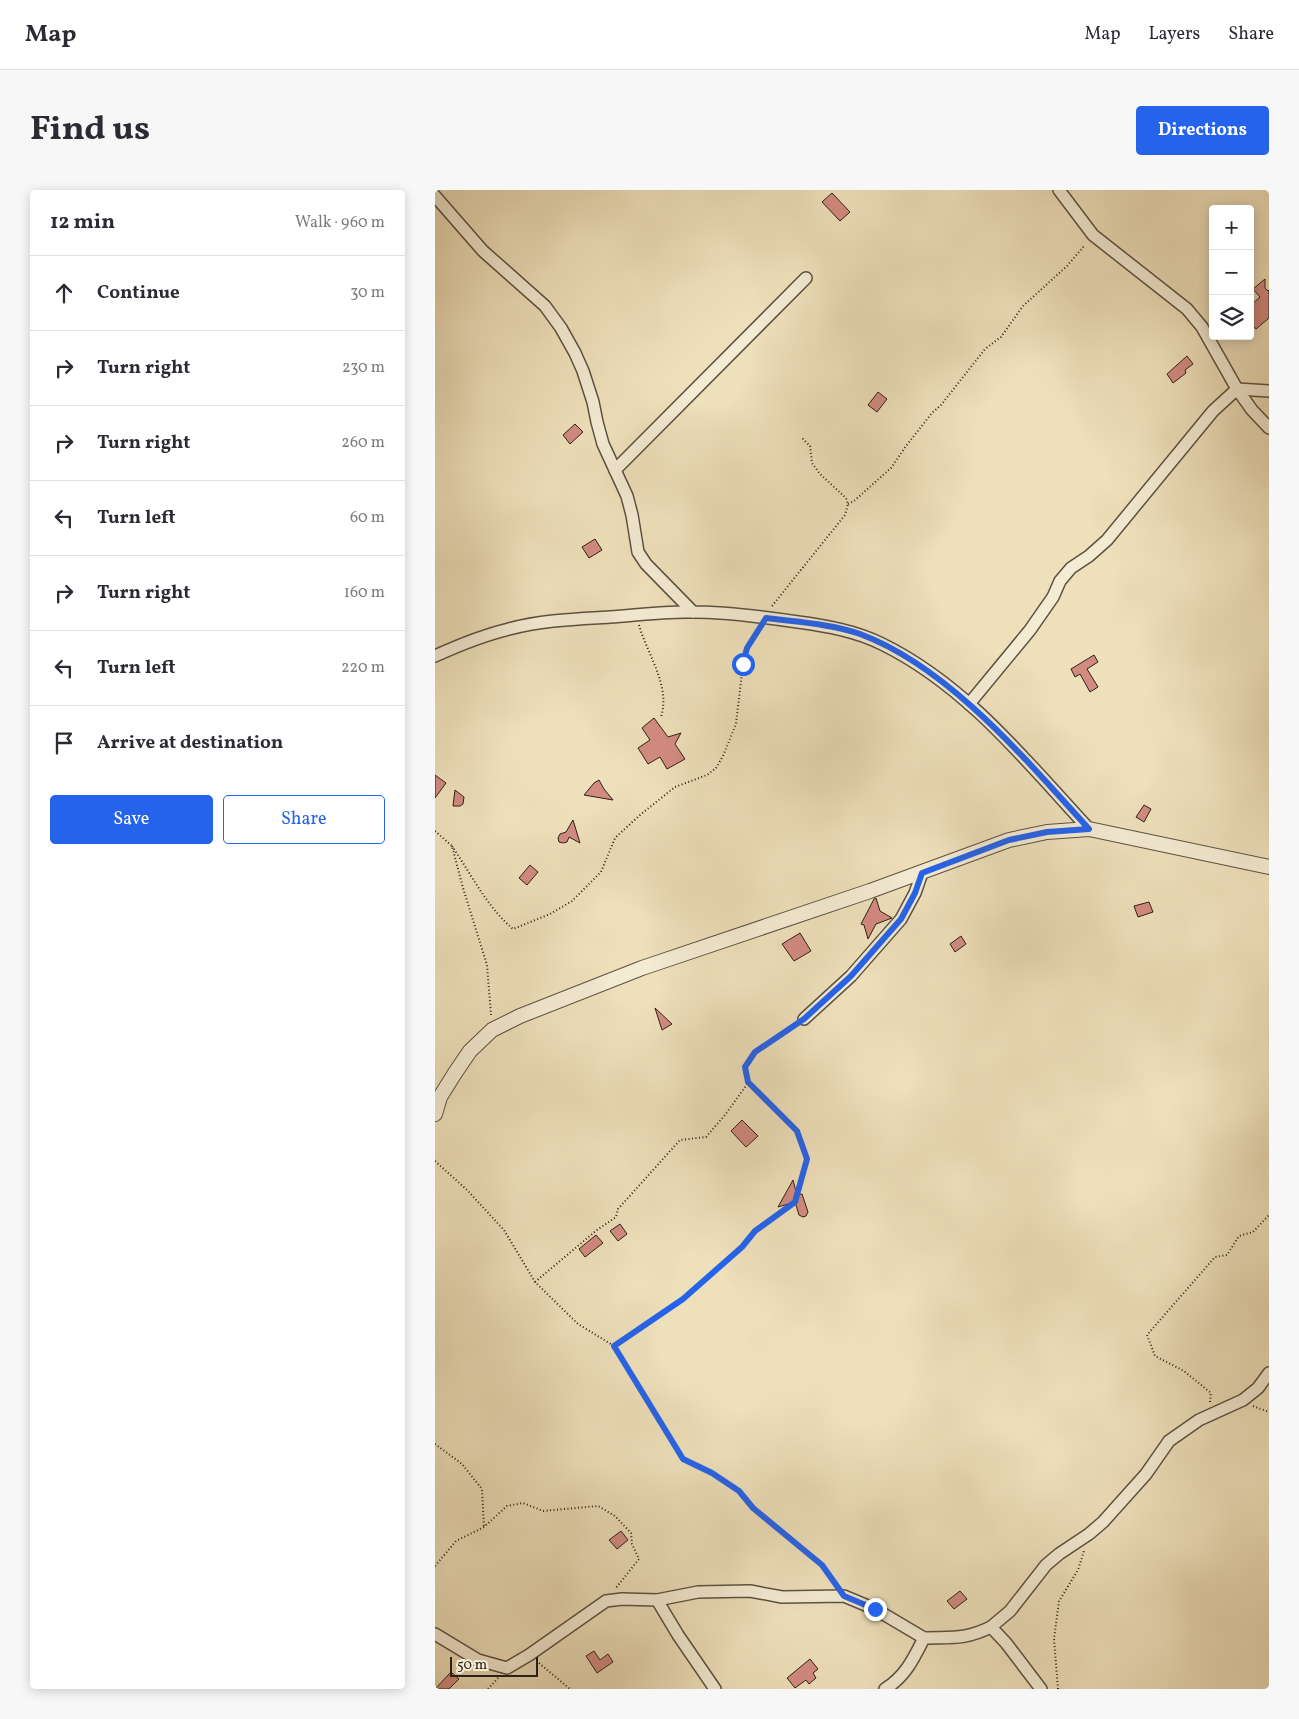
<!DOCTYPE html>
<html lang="en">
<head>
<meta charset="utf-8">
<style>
  body { margin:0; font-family:Vollkorn,serif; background:#f7f7f7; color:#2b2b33 }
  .controls { position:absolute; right:15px; top:15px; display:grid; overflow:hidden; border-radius:5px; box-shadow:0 2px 12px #0003 }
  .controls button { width:45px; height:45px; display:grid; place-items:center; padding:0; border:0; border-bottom:1px solid #e1e1e2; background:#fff; color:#2b2b33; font:25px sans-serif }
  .scale { position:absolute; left:15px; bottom:12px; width:88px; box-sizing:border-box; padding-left:5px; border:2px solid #2b2118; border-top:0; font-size:14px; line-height:18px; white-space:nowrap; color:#2b2118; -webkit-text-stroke:4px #f4ebd3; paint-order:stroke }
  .stop { position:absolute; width:15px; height:15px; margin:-11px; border:4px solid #2563eb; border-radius:50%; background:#fff }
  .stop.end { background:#2563eb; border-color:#fff; box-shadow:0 1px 5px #0008 }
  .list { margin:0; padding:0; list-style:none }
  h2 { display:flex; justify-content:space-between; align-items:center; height:65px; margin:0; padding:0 20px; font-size:21px }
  h2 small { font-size:16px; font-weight:400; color:#7c7c81 }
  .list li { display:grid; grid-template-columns:32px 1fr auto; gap:15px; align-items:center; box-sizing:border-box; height:75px; padding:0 20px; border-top:1px solid #e1e1e2 }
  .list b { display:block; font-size:19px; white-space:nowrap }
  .list em { font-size:16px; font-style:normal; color:#7c7c81 }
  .actions { display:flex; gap:10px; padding:15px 20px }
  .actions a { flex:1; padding:11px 0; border:1px solid #2563eb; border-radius:5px; text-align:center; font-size:18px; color:#2563eb }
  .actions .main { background:#2563eb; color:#fff }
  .icon { flex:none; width:28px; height:28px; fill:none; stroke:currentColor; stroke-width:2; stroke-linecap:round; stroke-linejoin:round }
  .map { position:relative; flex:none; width:834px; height:1499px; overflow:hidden; border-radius:5px }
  header { display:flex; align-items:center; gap:30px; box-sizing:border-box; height:70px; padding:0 25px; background:#fff; border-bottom:1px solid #e1e1e2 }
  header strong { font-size:24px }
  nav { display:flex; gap:28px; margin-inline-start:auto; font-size:18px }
  .intro { display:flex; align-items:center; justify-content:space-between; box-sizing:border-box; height:120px; padding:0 30px }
  h1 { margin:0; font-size:35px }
  .button { padding:12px 22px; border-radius:5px; background:#2563eb; color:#fff; font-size:18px; font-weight:700 }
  main { display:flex; gap:30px; padding:0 30px }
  aside { flex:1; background:#fff; border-radius:5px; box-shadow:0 2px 12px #0003 }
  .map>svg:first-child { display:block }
  .building { fill:#d38b81; stroke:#2b2118 }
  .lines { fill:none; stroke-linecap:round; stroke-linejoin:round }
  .minor-casing { stroke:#5c5141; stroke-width:14 }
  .tertiary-casing { stroke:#5c5141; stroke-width:16 }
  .path { stroke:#2b2118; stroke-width:2; stroke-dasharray:1 2.5; stroke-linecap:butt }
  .minor { stroke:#f4ebd3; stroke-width:11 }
  .tertiary { stroke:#f4ebd3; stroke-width:14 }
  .route { stroke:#2563eb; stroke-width:6 }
</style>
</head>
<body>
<header>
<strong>Map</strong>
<nav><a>Map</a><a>Layers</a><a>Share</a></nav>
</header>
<div class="intro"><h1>Find us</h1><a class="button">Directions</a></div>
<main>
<aside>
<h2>12 min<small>Walk · 960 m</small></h2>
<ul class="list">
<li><svg class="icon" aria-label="ahead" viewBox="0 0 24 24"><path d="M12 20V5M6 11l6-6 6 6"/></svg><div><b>Continue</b></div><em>30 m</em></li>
<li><svg class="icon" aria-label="right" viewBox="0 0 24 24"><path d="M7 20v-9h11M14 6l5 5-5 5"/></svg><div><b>Turn right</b></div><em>230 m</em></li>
<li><svg class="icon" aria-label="right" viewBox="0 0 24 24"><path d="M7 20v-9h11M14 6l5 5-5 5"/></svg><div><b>Turn right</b></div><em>260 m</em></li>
<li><svg class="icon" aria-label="left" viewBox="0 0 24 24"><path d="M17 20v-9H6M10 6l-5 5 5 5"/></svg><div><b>Turn left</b></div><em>60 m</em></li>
<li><svg class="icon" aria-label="right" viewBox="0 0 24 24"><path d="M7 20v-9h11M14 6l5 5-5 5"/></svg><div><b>Turn right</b></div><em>160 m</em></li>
<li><svg class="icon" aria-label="left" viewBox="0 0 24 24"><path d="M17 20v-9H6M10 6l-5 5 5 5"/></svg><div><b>Turn left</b></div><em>220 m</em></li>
<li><svg class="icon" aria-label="arrive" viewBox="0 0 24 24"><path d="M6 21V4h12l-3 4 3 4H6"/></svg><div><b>Arrive at destination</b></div></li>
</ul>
<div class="actions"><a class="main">Save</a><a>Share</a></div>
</aside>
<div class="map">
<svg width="834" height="1499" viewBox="0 0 834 1499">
  <rect width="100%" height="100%" fill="#eee0bb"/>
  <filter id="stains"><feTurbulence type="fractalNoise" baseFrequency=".004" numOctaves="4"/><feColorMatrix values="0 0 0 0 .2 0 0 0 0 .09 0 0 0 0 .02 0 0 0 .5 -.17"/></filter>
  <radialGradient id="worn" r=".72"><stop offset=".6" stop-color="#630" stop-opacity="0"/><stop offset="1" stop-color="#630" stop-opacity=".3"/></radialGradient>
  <g class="building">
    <path d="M 397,3 L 415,22 L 405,31 L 387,12 Z"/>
    <path d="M 830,89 L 830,98 L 833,101 L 834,100 L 834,128 L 821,139 L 815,133 L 815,116 L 825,107 L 818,99 Z"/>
    <path d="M 752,166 L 758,174 L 750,180 L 751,183 L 738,193 L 732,184 Z"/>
    <path d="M 443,202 L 452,209 L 442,222 L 433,215 Z"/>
    <path d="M 140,234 L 148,242 L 135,254 L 128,245 Z"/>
    <path d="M 160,349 L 167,360 L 154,368 L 147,357 Z"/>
    <path d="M 659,465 L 663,472 L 652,479 L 663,497 L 655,502 L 645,484 L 640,487 L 636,479 Z"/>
    <path d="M 219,528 L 233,547 L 246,543 L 240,554 L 250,569 L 232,579 L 225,567 L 213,574 L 203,558 L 215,550 L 207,538 Z"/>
    <path d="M 0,585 L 11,593 L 0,608 Z"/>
    <path d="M 164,590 L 169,599 L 178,610 L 149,605 L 159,593 Z"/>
    <path d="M 20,600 L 29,607 L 28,614 L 25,616 L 18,616 Z"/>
    <path d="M 709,615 L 716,619 L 709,632 L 701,627 Z"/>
    <path d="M 138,630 L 145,653 L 134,647 L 132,652 L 128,653 L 124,652 L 123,648 L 125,644 L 131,642 Z"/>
    <path d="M 95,675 L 103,682 L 92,695 L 84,688 Z"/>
    <path d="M 441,708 L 445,721 L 457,728 L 441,734 L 433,749 L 429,735 L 426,734 L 439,709 Z"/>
    <path d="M 714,712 L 718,722 L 703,727 L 699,716 Z"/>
    <path d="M 365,743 L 376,761 L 359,771 L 347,754 Z"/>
    <path d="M 526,746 L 531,754 L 520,762 L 515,754 Z"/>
    <path d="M 220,818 L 237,834 L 227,840 Z"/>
    <path d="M 307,930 L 323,946 L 311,957 L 296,941 Z"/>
    <path d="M 358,990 L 362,1005 L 367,1004 L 373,1022 L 371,1026 L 368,1027 L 364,1025 L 360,1012 L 343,1017 Z"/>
    <path d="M 185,1034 L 192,1044 L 183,1051 L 175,1041 Z"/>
    <path d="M 161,1045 L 168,1053 L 150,1067 L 144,1059 Z"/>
    <path d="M 186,1341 L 193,1350 L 182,1359 L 174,1350 Z"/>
    <path d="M 525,1401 L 532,1409 L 519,1419 L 512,1411 Z"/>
    <path d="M 159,1461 L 165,1470 L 173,1464 L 178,1472 L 162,1483 L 151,1466 Z"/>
    <path d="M 375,1469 L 383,1479 L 378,1483 L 381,1488 L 374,1494 L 371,1490 L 360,1498 L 352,1488 Z"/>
    <path d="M 16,1482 L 24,1489 L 14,1499 L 0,1499 Z"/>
  </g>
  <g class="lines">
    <g class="minor-casing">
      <g id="minor">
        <path d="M 624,0 L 658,45 L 752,119 L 767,137 L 802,199 L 817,220 L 834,238"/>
        <path d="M 0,6 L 48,61 L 110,116 L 126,138 L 140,163 L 148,181 L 158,212 L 162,232 L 168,254 L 192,306 L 197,325 L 203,362 L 211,374 L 258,422"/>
        <path d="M 180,280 L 371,88"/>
        <path d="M 0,466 C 24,455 49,445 74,439 C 107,430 142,429 175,427 C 203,425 231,421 258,422 C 293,422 329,427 363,432 C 392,436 421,441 447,454 C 531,495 592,572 654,639"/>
        <path d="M 534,514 L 595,440 L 618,407 L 625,391 L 636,378 L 654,366 L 672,350 L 778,221 L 802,199 L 834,201"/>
        <path d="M 369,829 L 416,786 L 466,729 L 480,703 L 487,683"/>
        <path d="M 222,1410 L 243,1445 L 280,1499"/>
        <path d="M 556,1437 L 575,1421 L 611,1375 L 624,1364 L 654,1344 L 668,1332 L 711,1284 L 734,1251 L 764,1230 L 808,1210 L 823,1198 L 834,1183"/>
        <path d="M 0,1444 L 43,1470 L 72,1478 L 94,1465 L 171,1411 L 187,1409 L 222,1410 L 263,1402 L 315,1401 L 347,1407 L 409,1406 L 440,1419 L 489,1448"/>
        <path d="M 450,1499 C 470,1487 479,1468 489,1448 C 518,1447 529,1450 556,1437 L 571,1453 L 606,1499"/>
      </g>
    </g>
    <g class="tertiary-casing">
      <path id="tertiary" d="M 0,924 L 5,907 L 20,883 L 35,861 L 57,840 L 85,826 L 207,778 L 435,701 L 574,650 L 612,642 L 654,639 L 834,677"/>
    </g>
    <g class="path">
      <path d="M 413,314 L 419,311 L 456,278 L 471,256 L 497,223 L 506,215 L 550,159 L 566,147 L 588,116 L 632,76 L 650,55"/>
      <path d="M 337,416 L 410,325 L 413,314 L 411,308 L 385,284 L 377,273 L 375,256 L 366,247"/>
      <path d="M 204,435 C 212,464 236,496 226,527"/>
      <path d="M 0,641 L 17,656 L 28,698 L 52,775 L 56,825"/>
      <path d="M 17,656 C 36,684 52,717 78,739 L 115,724 L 137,711 L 166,682 L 180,648 L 205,625 L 240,597 L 272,585 L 281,578 L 288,566 L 301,534 L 308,474 L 312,458 L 325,438"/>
      <path d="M 0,971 L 32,1000 L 69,1040 L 100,1092 L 143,1134 L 179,1156 L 248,1269 L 277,1283 L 304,1301 L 318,1318 L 387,1375 L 400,1394"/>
      <path d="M 100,1092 L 162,1040 L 181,1027 L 183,1019 L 245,950 L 271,947 L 290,925 L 313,893"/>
      <path d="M 179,1155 L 247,1109 L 307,1057 L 320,1041 L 360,1012 L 372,969 L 362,941 L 313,892 L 310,877 L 320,862 L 361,835"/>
      <path d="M 775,1212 L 776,1203 L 749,1181 L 720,1166 L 712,1145 L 780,1067 L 792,1065 L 804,1046 L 818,1042 L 834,1025"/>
      <path d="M 818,1216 L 834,1222"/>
      <path d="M 0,1254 L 27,1274 L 47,1299 L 49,1337"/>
      <path d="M 0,1376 L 21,1351 L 49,1337 L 72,1316 L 88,1313 L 108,1321 L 163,1316 L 180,1326 L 196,1343 L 197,1354 L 204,1369 L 180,1399"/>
      <path d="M 104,1473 L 135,1499"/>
      <path d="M 53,1499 L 64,1487"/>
      <path d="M 623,1499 L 619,1449 L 624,1411 L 643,1380 L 649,1361"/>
    </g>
    <use href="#minor" class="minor"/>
    <use href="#tertiary" class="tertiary"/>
  </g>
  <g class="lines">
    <path class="route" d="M 308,474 L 312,458 L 331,428 C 361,432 397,434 425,444 C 514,477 591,570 654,639 L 612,642 L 574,650 L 487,683 L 480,703 L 466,729 L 416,786 L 369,829 L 320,862 L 310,877 L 313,892 L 362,941 L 372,969 L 360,1012 L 320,1041 L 307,1057 L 248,1109 L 179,1156 L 248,1269 L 277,1283 L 304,1301 L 318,1318 L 387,1375 L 409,1406 L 440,1419"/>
  </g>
  <rect width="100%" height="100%" filter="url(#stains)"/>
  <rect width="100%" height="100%" fill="url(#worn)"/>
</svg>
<div class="controls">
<button>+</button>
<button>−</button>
<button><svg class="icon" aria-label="layers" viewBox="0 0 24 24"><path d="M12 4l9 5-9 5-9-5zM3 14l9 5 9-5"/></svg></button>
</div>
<div class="scale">50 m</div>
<div class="stop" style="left:308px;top:474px"></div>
<div class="stop end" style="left:440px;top:1419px"></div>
</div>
</main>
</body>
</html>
